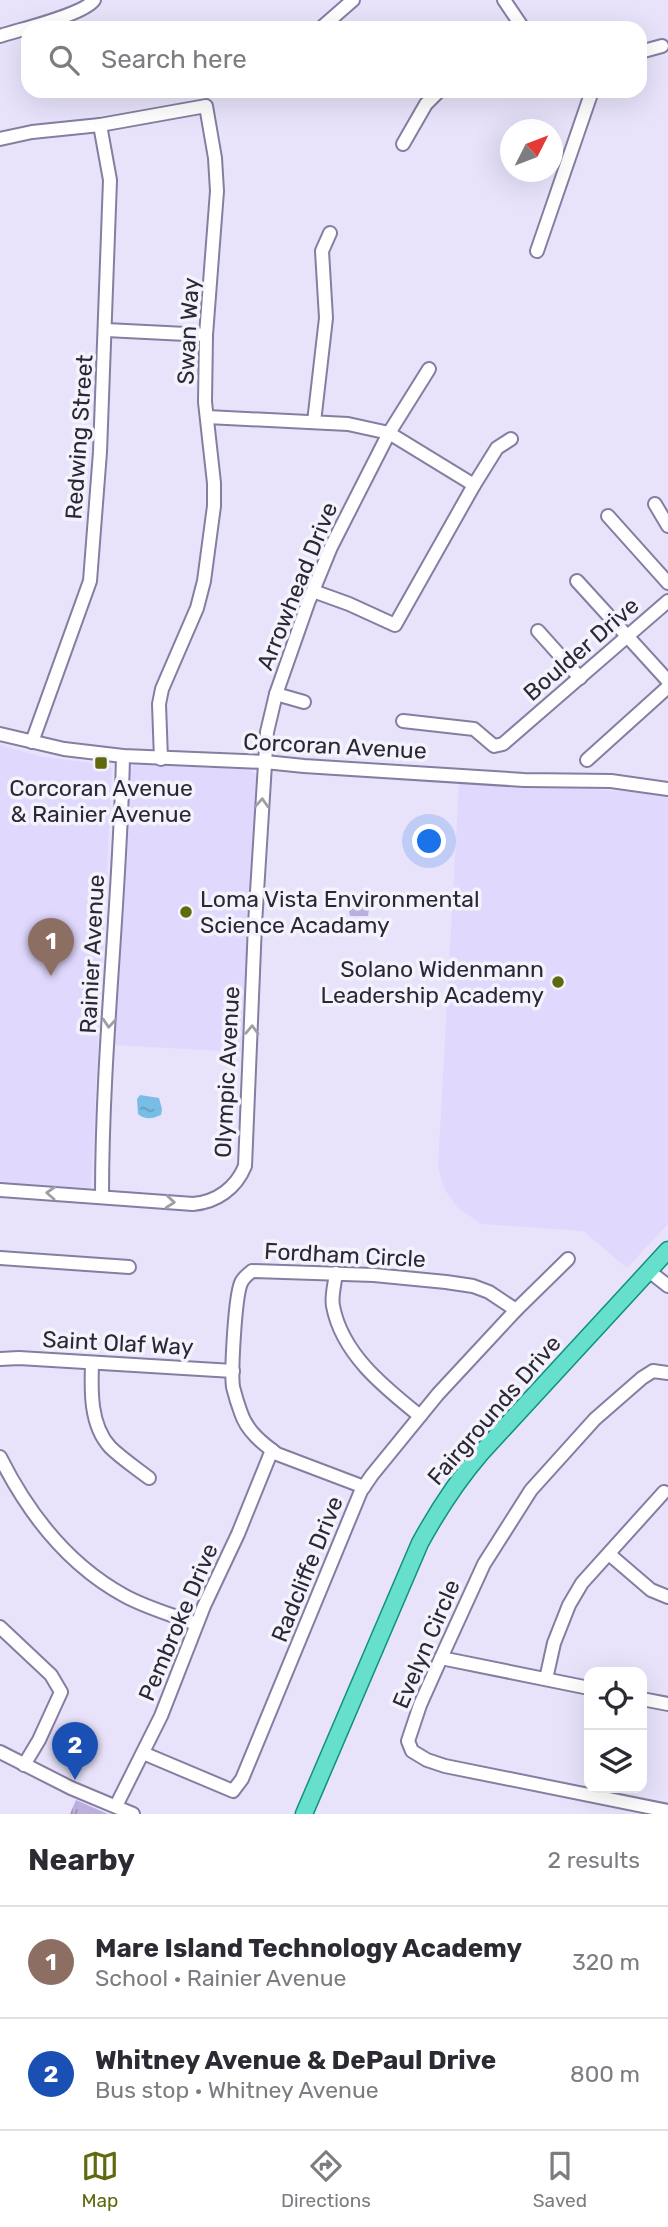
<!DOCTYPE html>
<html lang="en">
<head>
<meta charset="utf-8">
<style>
  body { margin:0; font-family:Rubik,sans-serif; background:#f2f2f3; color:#2b2b33 }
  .controls { position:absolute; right:21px; bottom:21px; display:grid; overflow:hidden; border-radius:14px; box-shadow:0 7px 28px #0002 }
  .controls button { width:63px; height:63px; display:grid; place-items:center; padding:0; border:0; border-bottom:2px solid #e1e1e2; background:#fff; color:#2b2b33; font:35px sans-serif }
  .compass { position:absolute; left:500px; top:119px; width:63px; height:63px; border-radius:50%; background:#fff; box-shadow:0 7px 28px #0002; rotate:48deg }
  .you { position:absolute; left:430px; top:842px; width:24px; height:24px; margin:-18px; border:5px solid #fff; border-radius:50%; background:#1a73e8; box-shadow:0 0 0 10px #1a73e833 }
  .badge { display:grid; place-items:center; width:46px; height:46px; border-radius:50%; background:#60690e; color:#fff; font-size:23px; font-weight:700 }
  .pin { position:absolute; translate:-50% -58px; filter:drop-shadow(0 2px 4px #0008) }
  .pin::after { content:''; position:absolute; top:37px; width:24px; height:21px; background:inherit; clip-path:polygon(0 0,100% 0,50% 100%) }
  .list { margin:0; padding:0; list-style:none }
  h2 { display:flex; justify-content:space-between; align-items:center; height:91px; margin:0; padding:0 28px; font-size:30px }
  h2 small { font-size:23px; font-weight:400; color:#7c7c81 }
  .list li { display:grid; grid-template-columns:46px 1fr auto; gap:21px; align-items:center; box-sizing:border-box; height:112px; padding:0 28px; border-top:2px solid #e1e1e2 }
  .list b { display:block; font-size:26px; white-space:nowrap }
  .list p { margin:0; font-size:23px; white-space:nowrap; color:#7c7c81 }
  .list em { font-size:23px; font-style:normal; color:#7c7c81 }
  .icon { flex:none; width:38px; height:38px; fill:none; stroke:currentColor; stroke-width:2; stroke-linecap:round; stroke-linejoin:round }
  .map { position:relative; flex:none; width:668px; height:1814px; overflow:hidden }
  .search { position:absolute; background:#fff; box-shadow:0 7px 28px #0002; left:21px; right:21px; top:21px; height:77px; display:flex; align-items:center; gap:18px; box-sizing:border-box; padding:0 24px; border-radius:21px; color:#7c7c81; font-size:26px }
  .sheet { height:315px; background:#fff }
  nav { display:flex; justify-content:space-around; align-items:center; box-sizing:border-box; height:98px; border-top:2px solid #e1e1e2; background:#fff; font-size:19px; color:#7c7c81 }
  nav a { display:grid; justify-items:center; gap:4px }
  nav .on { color:#60690e }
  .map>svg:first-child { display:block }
  .built { fill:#e1d8fe }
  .park { fill:url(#park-tufts) }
  .pitch { fill:#bbafdf }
  .water { fill:url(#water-ripples) }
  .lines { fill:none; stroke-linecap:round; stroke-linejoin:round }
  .minor-casing { stroke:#867da1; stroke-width:16 }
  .major-casing { stroke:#0f9181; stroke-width:19 }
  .minor { stroke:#fff; stroke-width:12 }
  .major { stroke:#66dfcc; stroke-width:16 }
  .oneway { stroke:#a09ea5 }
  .poi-dot { fill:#60690e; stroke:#f4f3fb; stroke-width:2.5 }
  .labels { text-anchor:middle; stroke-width:7; stroke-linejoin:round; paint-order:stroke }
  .street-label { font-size:23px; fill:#2b2736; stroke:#f4f3fb }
  .poi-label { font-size:23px; fill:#2b2736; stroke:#f4f3fb }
</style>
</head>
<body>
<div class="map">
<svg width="668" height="1814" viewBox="0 0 668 1814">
  <defs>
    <pattern id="park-tufts" width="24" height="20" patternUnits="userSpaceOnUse" patternTransform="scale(1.75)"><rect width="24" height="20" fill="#bbafdf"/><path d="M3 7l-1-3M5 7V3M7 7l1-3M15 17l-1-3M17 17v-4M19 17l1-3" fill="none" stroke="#988eb6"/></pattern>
    <pattern id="water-ripples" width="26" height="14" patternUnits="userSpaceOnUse" patternTransform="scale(1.75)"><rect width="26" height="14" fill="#78bde6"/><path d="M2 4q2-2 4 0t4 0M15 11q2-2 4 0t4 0" fill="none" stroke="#639abb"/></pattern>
  </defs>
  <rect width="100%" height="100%" fill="#e8e3fb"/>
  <g class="built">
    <path d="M 0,745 L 43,757 L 107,765 L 112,769 L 91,1188 L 0,1184 Z"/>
    <path d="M 139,765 L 248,769 L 256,774 L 260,780 L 241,1052 L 114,1045 L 129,771 L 133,766 Z"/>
    <path d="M 459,783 L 622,791 L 668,796 L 668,1224 L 627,1268 L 583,1231 L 481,1224 L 458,1208 L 445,1190 L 438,1168 Z"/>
  </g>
  <g class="park">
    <path d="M 362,898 L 370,901 L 368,916 L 350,916 L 348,905 Z"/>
    <path d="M 76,1800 L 108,1814 L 70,1814 Z"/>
  </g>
  <path class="pitch" d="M 335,918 L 358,919 L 357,933 L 334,932 Z"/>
  <path class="water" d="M 140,1095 L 159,1098 L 162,1109 L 161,1115 C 152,1119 145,1120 138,1114 L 137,1099 Z"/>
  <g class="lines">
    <g class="minor-casing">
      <g id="minor">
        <path d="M 504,0 L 523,28"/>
        <path d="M 321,28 L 353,0"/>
        <path d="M 0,36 C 21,29 83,15 94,0"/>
        <path d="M 640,52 L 662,46"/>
        <path d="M 0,139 L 32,132 L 100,125 L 206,106 L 215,158 L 217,191 L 206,335 L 205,402 L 214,483 L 214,506 L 204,581 L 197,608 L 162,689 L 159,704 L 161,759"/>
        <path d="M 403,144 L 426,104 L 439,91"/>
        <path d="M 537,251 L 592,91"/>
        <path d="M 106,330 L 206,335"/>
        <path d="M 207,417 L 348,424 L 389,433 L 474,485"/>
        <path d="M 314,422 L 326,318 L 322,251 L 330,233"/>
        <path d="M 655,504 L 668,526"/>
        <path d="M 608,516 L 668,583"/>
        <path d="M 577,581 L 668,681"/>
        <path d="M 313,591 L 349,604 L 395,625 L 474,485 L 497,448 L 511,439"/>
        <path d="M 538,631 L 580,678"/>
        <path d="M 276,694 L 304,702"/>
        <path d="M 403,721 L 474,729 L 494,746 L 503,744 L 668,601"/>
        <path d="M 0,734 L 64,749 L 123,756 L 265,762 L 304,766 L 524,780 L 611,781 L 668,789"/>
        <path d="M 32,742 L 90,581 L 100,452 L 110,180 L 100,125"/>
        <path d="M 587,760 L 668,687"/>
        <path d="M 0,1190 L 193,1204 C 217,1202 236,1188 245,1166 L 255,924 L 267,732 L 276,694 L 308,603 L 331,547 L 389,433 L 429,369"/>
        <path d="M 102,1196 C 102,1049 120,903 123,756"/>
        <path d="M 0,1258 L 129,1267"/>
        <path d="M 649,1271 L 668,1286"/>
        <path d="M 336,1273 C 335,1283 331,1296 333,1306 C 342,1354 384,1387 420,1416"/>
        <path d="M 0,1359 L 19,1358 L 233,1371"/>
        <path d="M 92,1364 C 91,1391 90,1425 110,1447 C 121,1458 136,1468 149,1478"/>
        <path d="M 668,1373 L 653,1371 L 642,1378 L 595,1419 L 531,1490 L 484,1564 L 441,1658 L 420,1705 L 408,1741 L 412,1751 L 427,1760 L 445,1766 L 668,1811"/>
        <path d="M 0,1457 C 29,1515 68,1565 125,1596 C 147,1608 173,1615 196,1624"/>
        <path d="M 364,1487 L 277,1454 C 262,1443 247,1431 241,1413 C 238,1405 235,1395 233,1387 C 231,1371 235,1297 241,1283 C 243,1278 247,1275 252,1271 L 374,1275 L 446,1282 L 473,1286 L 489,1292 L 516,1310"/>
        <path d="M 609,1554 L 651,1590 L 668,1597"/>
        <path d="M 0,1627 L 51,1675 L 61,1692 L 39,1740 L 24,1765"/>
        <path d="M 441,1658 L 589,1688"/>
        <path d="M 546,1679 L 554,1643 L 569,1605 L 582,1583 L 664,1492"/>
        <path d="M 642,1699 L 668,1704"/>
        <path d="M 0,1752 L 71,1788 L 133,1814"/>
        <path d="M 143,1753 L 233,1791 L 242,1779 L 361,1491 L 372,1475 L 438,1394 L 516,1310 L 568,1259"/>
        <path d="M 116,1806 L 161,1716 L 204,1606 L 238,1534 L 272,1450"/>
      </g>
    </g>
    <g class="major-casing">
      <path id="major" d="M 304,1814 L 420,1543 C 438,1510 457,1481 481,1453 L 668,1250"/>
    </g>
    <use href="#minor" class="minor"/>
    <use href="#major" class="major"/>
  </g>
  <defs><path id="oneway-chevron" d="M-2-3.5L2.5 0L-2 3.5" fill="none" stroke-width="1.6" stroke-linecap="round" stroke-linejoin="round" transform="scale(1.75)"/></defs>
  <g class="oneway">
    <use href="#oneway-chevron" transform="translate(262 803) rotate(-87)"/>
    <use href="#oneway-chevron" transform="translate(109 1023) rotate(95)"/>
    <use href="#oneway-chevron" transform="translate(252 1030) rotate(-88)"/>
    <use href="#oneway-chevron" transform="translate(51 1193) rotate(-177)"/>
    <use href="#oneway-chevron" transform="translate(170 1202) rotate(5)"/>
  </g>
  <g class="poi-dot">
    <rect x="94" y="756" width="14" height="14" rx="3.5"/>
    <circle cx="186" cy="912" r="7"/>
    <circle cx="558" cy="982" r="7"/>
  </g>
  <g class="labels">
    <g class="street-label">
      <text transform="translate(188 331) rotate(-87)" y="8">Swan Way</text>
      <text transform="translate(79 437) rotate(-86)" y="8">Redwing Street</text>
      <text transform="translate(297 586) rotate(-68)" y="8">Arrowhead Drive</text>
      <text transform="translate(581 649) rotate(-41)" y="8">Boulder Drive</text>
      <text transform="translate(335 746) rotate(3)" y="8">Corcoran Avenue</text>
      <text transform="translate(92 954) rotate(-87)" y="8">Rainier Avenue</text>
      <text transform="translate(227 1072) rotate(-87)" y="8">Olympic Avenue</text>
      <text transform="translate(345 1255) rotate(3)" y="8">Fordham Circle</text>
      <text transform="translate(118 1343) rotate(3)" y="8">Saint Olaf Way</text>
      <text transform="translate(494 1410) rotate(-49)" y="8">Fairgrounds Drive</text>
      <text transform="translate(307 1569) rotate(-68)" y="8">Radcliffe Drive</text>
      <text transform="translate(178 1622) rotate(-67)" y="8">Pembroke Drive</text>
      <text transform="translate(426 1644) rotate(-67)" y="8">Evelyn Circle</text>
    </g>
    <g class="poi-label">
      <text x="101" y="796">Corcoran Avenue<tspan x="101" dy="26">&amp; Rainier Avenue</tspan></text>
      <text x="200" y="907" text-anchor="start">Loma Vista Environmental<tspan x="200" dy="26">Science Acadamy</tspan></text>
      <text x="544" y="977" text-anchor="end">Solano Widenmann<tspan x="544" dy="26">Leadership Academy</tspan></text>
    </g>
  </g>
</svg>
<div class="controls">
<button><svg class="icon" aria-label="locate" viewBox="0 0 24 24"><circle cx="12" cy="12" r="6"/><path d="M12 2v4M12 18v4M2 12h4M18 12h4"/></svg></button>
<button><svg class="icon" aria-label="layers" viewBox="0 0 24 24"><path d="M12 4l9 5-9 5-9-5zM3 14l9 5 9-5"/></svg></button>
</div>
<svg class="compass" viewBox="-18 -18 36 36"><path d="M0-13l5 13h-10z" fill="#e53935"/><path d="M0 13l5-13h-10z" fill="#7c7c81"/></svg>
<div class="you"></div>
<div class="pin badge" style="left:51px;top:976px;background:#8d6e63">1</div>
<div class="pin badge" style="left:75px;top:1780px;background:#1a4fb4">2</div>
<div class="search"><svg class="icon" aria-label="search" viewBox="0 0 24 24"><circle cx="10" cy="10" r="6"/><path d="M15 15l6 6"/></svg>Search here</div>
</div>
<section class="sheet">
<h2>Nearby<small>2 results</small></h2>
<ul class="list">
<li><span class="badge" style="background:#8d6e63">1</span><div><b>Mare Island Technology Academy</b><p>School · Rainier Avenue</p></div><em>320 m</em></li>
<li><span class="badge" style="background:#1a4fb4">2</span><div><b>Whitney Avenue &amp; DePaul Drive</b><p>Bus stop · Whitney Avenue</p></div><em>800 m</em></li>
</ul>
</section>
<nav>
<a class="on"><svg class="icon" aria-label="map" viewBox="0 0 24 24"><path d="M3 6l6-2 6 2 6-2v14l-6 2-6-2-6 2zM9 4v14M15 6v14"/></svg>Map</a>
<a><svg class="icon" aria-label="directions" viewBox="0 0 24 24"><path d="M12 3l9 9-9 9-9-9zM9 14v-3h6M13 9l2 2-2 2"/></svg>Directions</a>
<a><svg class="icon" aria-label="saved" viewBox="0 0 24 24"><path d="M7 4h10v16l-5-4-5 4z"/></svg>Saved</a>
</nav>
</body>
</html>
